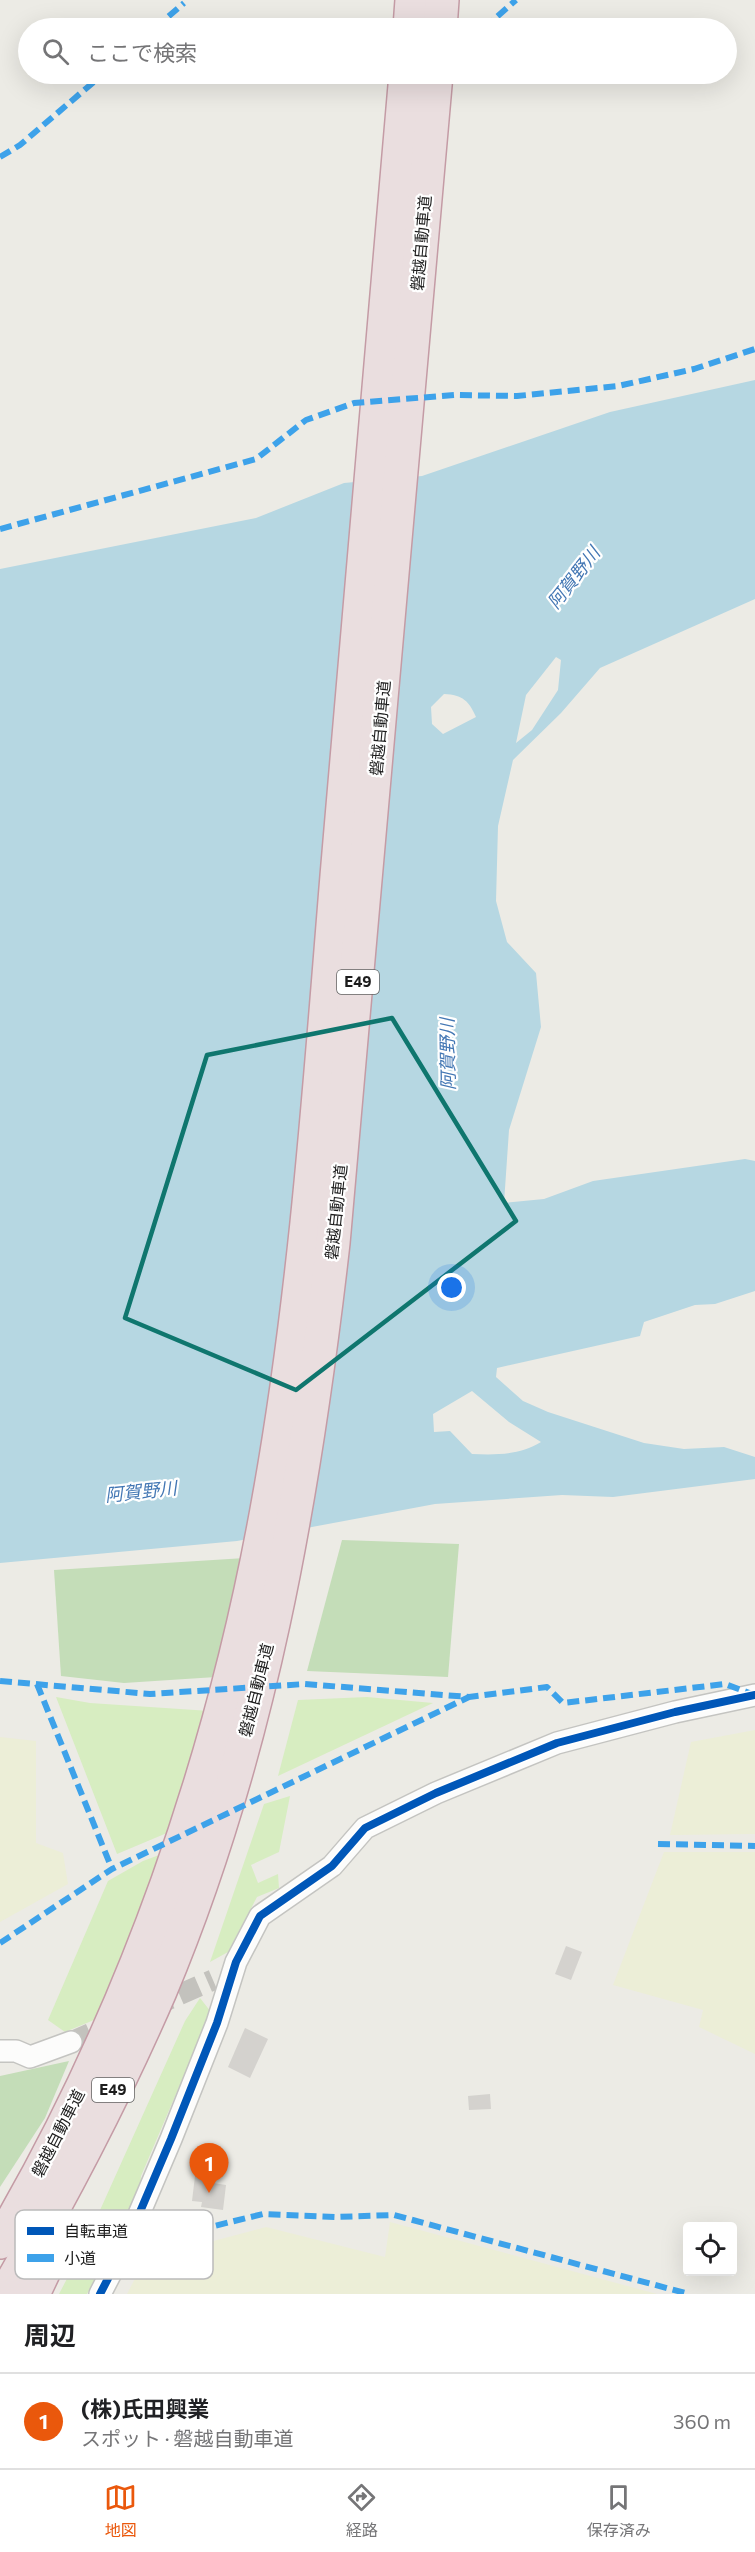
<!DOCTYPE html>
<html lang="ja">
<head>
<meta charset="utf-8">
<style>
  body { margin:0; font-family:Commissioner,"Noto Sans JP",sans-serif; background:#f2f2f2; color:#202124 }
  .controls { position:absolute; right:18px; bottom:18px; display:grid; overflow:hidden; border-radius:6px; box-shadow:0 6px 24px #0002 }
  .controls button { width:54px; height:54px; display:grid; place-items:center; padding:0; border:0; border-bottom:2px solid #e0e0e0; background:#fff; color:#202124; font:30px sans-serif }
  .you { position:absolute; left:452px; top:1288px; width:21px; height:21px; margin:-15px; border:4px solid #fff; border-radius:50%; background:#1a73e8; box-shadow:0 0 0 9px #1a73e833 }
  .badge { display:grid; place-items:center; width:39px; height:39px; border-radius:50%; background:#ea580c; color:#fff; font-size:20px; font-weight:700 }
  .pin { position:absolute; translate:-50% -50px; filter:drop-shadow(0 2px 3px #0008) }
  .pin::after { content:''; position:absolute; top:32px; width:21px; height:18px; background:inherit; clip-path:polygon(0 0,100% 0,50% 100%) }
  .list { margin:0; padding:0; list-style:none }
  h2 { display:flex; justify-content:space-between; align-items:center; height:78px; margin:0; padding:0 24px; font-size:26px }
  h2 small { font-size:20px; font-weight:400; color:#757577 }
  .list li { display:grid; grid-template-columns:39px 1fr auto; gap:18px; align-items:center; box-sizing:border-box; height:96px; padding:0 24px; border-top:2px solid #e0e0e0 }
  .list b { display:block; font-size:22px; white-space:nowrap }
  .list p { margin:0; font-size:20px; white-space:nowrap; color:#757577 }
  .list em { font-size:20px; font-style:normal; color:#757577 }
  .icon { flex:none; width:33px; height:33px; fill:none; stroke:currentColor; stroke-width:2; stroke-linecap:round; stroke-linejoin:round }
  .map { position:relative; flex:none; width:755px; height:2294px; overflow:hidden }
  .search { position:absolute; background:#fff; box-shadow:0 6px 24px #0002; left:18px; right:18px; top:18px; height:66px; display:flex; align-items:center; gap:15px; box-sizing:border-box; padding:0 21px; border-radius:33px; color:#757577; font-size:22px }
  .sheet { height:174px; background:#fff }
  nav { display:flex; justify-content:space-around; align-items:center; box-sizing:border-box; height:84px; border-top:2px solid #e0e0e0; background:#fff; font-size:16px; color:#757577 }
  nav a { display:grid; justify-items:center; gap:3px }
  nav .on { color:#ea580c }
  .map>svg:first-child { display:block }
  .farmland { fill:#eceed7 }
  .grass { fill:#d7edc1 }
  .forest { fill:#c4ddb8 }
  .water { fill:#b6d7e2; fill-rule:evenodd }
  .building { fill:#d4d2ce }
  .lines { fill:none; stroke-linecap:round; stroke-linejoin:round }
  .minor-tunnel { stroke:#c3c2bd; stroke-width:21; stroke-dasharray:21 10; stroke-linecap:butt }
  .minor-casing { stroke:#c4c4c1; stroke-width:24 }
  .motorway-casing { stroke:#c49ba5; stroke-width:36 }
  .minor { stroke:#fcfcfb; stroke-width:21 }
  .motorway { stroke:#eadedf; stroke-width:33 }
  .quiet { stroke:#3da2ea; stroke-width:6; stroke-dasharray:12 6; stroke-linecap:butt }
  .cycleway-casing { stroke:#fff; stroke-width:11 }
  .cycleway { stroke:#0057b8; stroke-width:8 }
  .marked { fill:none; stroke:#0f766e; stroke-width:4.5; stroke-linejoin:round }
  .labels { text-anchor:middle; stroke-width:4.5; stroke-linejoin:round; paint-order:stroke }
  .shield { fill:#fff; stroke:#616161; stroke-width:1.5 }
  .shield-label { font-size:15px; font-weight:bold; fill:#1d1d1d }
  .street-label { font-size:16px; fill:#1d1d1d; stroke:#fff }
  .water-label { font-size:18px; font-style:italic; fill:#4377b4; stroke:#fff }
  .key { fill:#fff; stroke:#bbb; stroke-width:1.5 }
  .key-label { font-size:16px; fill:#1d1d1d }
</style>
</head>
<body>
<div class="map">
<svg width="755" height="2294" viewBox="0 0 755 2294">
  <rect width="100%" height="100%" fill="#ecebe5"/>
  <g class="farmland">
    <path d="M 755,1730 L 755,1834 L 670,1835 L 691,1742 Z"/>
    <path d="M 0,1737 L 36,1741 L 36,1843 L 63,1853 L 68,1884 L 0,1922 Z"/>
    <path d="M 664,1852 L 755,1852 L 755,2054 L 699,2027 L 703,2010 L 613,1985 Z"/>
    <path d="M 390,2222 L 657,2294 L 127,2294 L 145,2259 L 266,2227 L 385,2257 Z"/>
  </g>
  <g class="grass">
    <path d="M 56,1697 L 90,1703 L 210,1711 L 174,1830 L 117,1854 Z"/>
    <path d="M 367,1697 L 433,1703 L 278,1776 L 298,1700 Z"/>
    <path d="M 290,1796 L 279,1852 L 251,1865 L 258,1883 L 278,1874 L 279,1888 L 257,1897 L 228,1952 L 210,1962 L 264,1804 Z"/>
    <path d="M 170,1851 L 94,2020 L 65,2032 L 48,2020 L 108,1881 L 143,1861 Z"/>
    <path d="M 200,1998 L 211,2012 L 141,2176 L 140,2194 L 87,2294 L 59,2294 L 83,2248 L 185,2021 Z"/>
  </g>
  <g class="forest">
    <path d="M 342,1540 L 459,1544 L 448,1677 L 307,1671 Z"/>
    <path d="M 245,1558 L 216,1677 L 124,1683 L 61,1676 L 54,1570 Z"/>
    <path d="M 69,2061 L 45,2118 L 0,2187 L 0,2076 Z"/>
  </g>
  <path class="water" d="M 755,380 L 755,599 L 600,668 L 561,713 L 513,760 L 498,826 L 496,901 L 507,942 L 536,973 L 541,1027 L 509,1130 L 504,1203 L 544,1199 L 593,1181 L 745,1159 L 755,1161 L 755,1291 L 715,1304 L 695,1305 L 644,1322 L 640,1336 L 497,1368 L 496,1377 L 523,1401 L 548,1412 L 644,1443 L 684,1449 L 724,1447 L 755,1457 L 755,1479 L 613,1497 L 562,1495 L 435,1504 L 237,1541 L 0,1563 L 0,569 L 256,518 L 344,483 L 422,476 L 610,412 ZM 556,657 L 561,660 L 558,690 L 532,730 L 516,743 L 526,695 ZM 444,694 C 463,695 469,701 476,717 L 443,734 L 432,724 L 431,707 ZM 472,1391 L 509,1422 L 541,1442 C 520,1455 497,1455 472,1454 L 450,1431 L 434,1432 L 433,1414 Z"/>
  <g class="building">
    <path d="M 566,1946 L 582,1952 L 571,1980 L 555,1974 Z"/>
    <path d="M 245,2028 L 268,2039 L 250,2078 L 228,2067 Z"/>
    <path d="M 490,2094 L 491,2109 L 469,2110 L 468,2096 Z"/>
    <path d="M 195,2176 L 214,2178 L 213,2183 L 226,2185 L 223,2210 L 201,2207 L 202,2202 L 192,2201 Z"/>
  </g>
  <g class="lines">
    <g class="minor-tunnel">
      <path d="M 151,2007 L 213,1980"/>
      <path d="M 71,2042 L 114,2023"/>
    </g>
    <g class="minor-casing">
      <g id="minor">
        <path d="M 0,2051 L 16,2051 L 30,2057 L 71,2042"/>
        <path d="M 100,2294 L 128,2240 L 171,2139 L 217,2023 L 236,1962 L 260,1916 L 332,1866 L 365,1828 L 436,1793 L 557,1743 L 675,1712 L 755,1695"/>
      </g>
    </g>
    <g class="motorway-casing">
      <g id="motorway">
        <path d="M 410,28 L 412,0"/>
        <path d="M 440,28 L 442,0"/>
        <path d="M 0,2242 C 134,2015 223,1758 269,1499 C 306,1293 320,1084 337,876 C 360,609 383,341 406,74"/>
        <path d="M 5,2294 C 62,2196 115,2095 160,1991 C 260,1753 304,1497 333,1243 L 436,74"/>
        <path d="M 33,2294 L 58,2241"/>
      </g>
    </g>
    <use href="#minor" class="minor"/>
    <use href="#motorway" class="motorway"/>
    <g class="quiet">
      <path d="M 155,28 L 184,3"/>
      <path d="M 484,28 L 516,0"/>
      <path d="M 0,157 L 20,145 L 103,74"/>
      <path d="M 0,529 L 256,459 L 306,420 L 354,403 L 454,395 L 517,396 L 618,386 L 694,369 L 755,349"/>
      <path d="M 0,1681 L 150,1694 L 305,1684 L 469,1697 L 547,1687 L 563,1703 L 725,1684 L 752,1694"/>
      <path d="M 37,1684 L 112,1869"/>
      <path d="M 658,1844 L 755,1846"/>
      <path d="M 0,1943 L 112,1869 L 469,1697"/>
      <path d="M 128,2240 L 149,2242 L 263,2214 L 335,2217 L 394,2215 L 689,2294"/>
    </g>
    <g class="cycleway-casing">
      <path id="cycleway" d="M 100,2294 L 128,2240 L 171,2139 L 217,2023 L 236,1962 L 260,1916 L 332,1866 L 365,1828 L 436,1793 L 557,1743 L 675,1712 L 755,1695"/>
    </g>
    <use href="#cycleway" class="cycleway"/>
  </g>
  <path class="marked" d="M 392,1018 L 516,1221 L 296,1390 L 125,1318 L 207,1055 Z"/>
  <g class="labels">
    <g class="shield">
      <rect x="337" y="970" width="42" height="24" rx="4.5"/>
      <rect x="92" y="2078" width="42" height="24" rx="4.5"/>
    </g>
    <g class="shield-label">
      <text x="358" y="987">E49</text>
      <text x="113" y="2095">E49</text>
    </g>
    <g class="street-label">
      <text transform="translate(421 243) rotate(-85)" y="6">磐越自動車道</text>
      <text transform="translate(380 728) rotate(-85)" y="6">磐越自動車道</text>
      <text transform="translate(336 1212) rotate(-84)" y="6">磐越自動車道</text>
      <text transform="translate(256 1690) rotate(-76)" y="6">磐越自動車道</text>
      <text transform="translate(58 2133) rotate(-63)" y="6">磐越自動車道</text>
    </g>
    <g class="water-label">
      <text transform="translate(574 578) rotate(-52)" y="6">阿賀野川</text>
      <text transform="translate(448 1054) rotate(-91)" y="6">阿賀野川</text>
      <text transform="translate(141 1492) rotate(-6)" y="6">阿賀野川</text>
    </g>
  </g>
  <rect x="15" y="2210" width="198" height="69" rx="9" class="key"/>
  <rect x="27" y="2227" width="27" height="8" fill="#0057b8"/>
  <rect x="27" y="2254" width="27" height="8" fill="#3da2ea"/>
  <g class="key-label">
    <text x="64" y="2237">自転車道</text>
    <text x="64" y="2264">小道</text>
  </g>
</svg>
<div class="controls">
<button><svg class="icon" aria-label="locate" viewBox="0 0 24 24"><circle cx="12" cy="12" r="6"/><path d="M12 2v4M12 18v4M2 12h4M18 12h4"/></svg></button>
</div>
<div class="you"></div>
<div class="pin badge" style="left:209px;top:2193px">1</div>
<div class="search"><svg class="icon" aria-label="search" viewBox="0 0 24 24"><circle cx="10" cy="10" r="6"/><path d="M15 15l6 6"/></svg>ここで検索</div>
</div>
<section class="sheet">
<h2>周辺<small></small></h2>
<ul class="list">
<li><span class="badge">1</span><div><b>(株)氏田興業</b><p>スポット · 磐越自動車道</p></div><em>360 m</em></li>
</ul>
</section>
<nav>
<a class="on"><svg class="icon" aria-label="map" viewBox="0 0 24 24"><path d="M3 6l6-2 6 2 6-2v14l-6 2-6-2-6 2zM9 4v14M15 6v14"/></svg>地図</a>
<a><svg class="icon" aria-label="directions" viewBox="0 0 24 24"><path d="M12 3l9 9-9 9-9-9zM9 14v-3h6M13 9l2 2-2 2"/></svg>経路</a>
<a><svg class="icon" aria-label="saved" viewBox="0 0 24 24"><path d="M7 4h10v16l-5-4-5 4z"/></svg>保存済み</a>
</nav>
</body>
</html>
